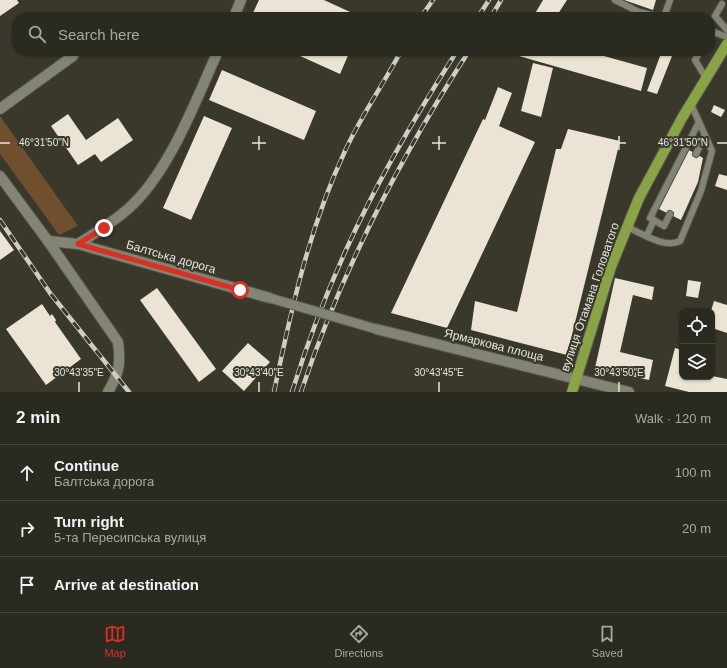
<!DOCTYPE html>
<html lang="en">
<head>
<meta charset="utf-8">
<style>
  body { margin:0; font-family:Arial,sans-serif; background:#37362d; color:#f1f3f6 }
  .controls { position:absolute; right:12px; bottom:12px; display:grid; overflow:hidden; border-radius:8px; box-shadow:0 1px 3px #0004 }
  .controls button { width:36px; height:36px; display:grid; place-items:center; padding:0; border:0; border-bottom:1px solid #47463e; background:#2b2a20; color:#f1f3f6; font:20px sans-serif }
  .stop { position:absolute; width:12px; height:12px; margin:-9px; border:3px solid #d93025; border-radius:50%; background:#fff }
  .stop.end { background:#d93025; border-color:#fff; box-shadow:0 1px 4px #0008 }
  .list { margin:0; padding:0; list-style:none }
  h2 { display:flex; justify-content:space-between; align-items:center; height:52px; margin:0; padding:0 16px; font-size:17px }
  h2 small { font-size:13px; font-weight:400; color:#a6a7a5 }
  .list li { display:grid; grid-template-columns:26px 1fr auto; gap:12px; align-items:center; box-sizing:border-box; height:56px; padding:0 16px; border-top:1px solid #47463e }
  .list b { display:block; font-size:15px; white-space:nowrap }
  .list p { margin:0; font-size:13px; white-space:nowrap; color:#a6a7a5 }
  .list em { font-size:13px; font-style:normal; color:#a6a7a5 }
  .icon { flex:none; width:22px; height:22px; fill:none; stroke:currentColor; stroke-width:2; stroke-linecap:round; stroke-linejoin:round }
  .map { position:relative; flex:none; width:727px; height:392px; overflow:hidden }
  .search { position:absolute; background:#2b2a20; box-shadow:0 1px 3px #0004; left:12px; right:12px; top:12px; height:44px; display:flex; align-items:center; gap:10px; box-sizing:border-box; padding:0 14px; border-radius:16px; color:#a6a7a5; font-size:15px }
  .sheet { height:220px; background:#2b2a20 }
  nav { display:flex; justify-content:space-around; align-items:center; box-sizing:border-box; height:56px; border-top:1px solid #47463e; background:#2b2a20; font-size:11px; color:#a6a7a5 }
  nav a { display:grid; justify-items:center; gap:2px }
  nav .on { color:#d93025 }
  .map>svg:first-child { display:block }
  .green { fill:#6f4f2e }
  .building { fill:#ebe4d4 }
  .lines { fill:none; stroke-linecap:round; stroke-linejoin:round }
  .service-casing { stroke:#57574c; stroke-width:8 }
  .minor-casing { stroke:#57574c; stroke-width:12 }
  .primary-casing { stroke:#57574c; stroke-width:12 }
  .service { stroke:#848475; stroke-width:6 }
  .minor { stroke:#848475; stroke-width:10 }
  .primary { stroke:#88a446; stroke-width:10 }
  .rail-casing { stroke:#cecec5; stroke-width:4.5 }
  .rail { stroke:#39382b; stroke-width:3; stroke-dasharray:9; stroke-linecap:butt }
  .pedestrian-bridge-casing { stroke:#57574c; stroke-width:11; stroke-linecap:butt }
  .pedestrian-bridge { stroke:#848475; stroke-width:9 }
  .route { stroke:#d93025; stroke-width:5 }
  .ticks { fill:none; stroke:#e5e5dd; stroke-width:1.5 }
  .labels { text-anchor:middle; stroke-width:4; stroke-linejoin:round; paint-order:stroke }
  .street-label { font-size:12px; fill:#e5e5dd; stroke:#39382b }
  .ticks-label { font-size:10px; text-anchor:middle; fill:#e5e5dd; stroke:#39382b; stroke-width:4; stroke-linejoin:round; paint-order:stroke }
</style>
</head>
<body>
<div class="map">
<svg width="727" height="392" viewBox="0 0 727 392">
  <rect width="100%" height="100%" fill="#39382b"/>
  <path class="green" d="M 0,116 L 78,226 L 59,235 L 0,154 Z"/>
  <g class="building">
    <path d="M 0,0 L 17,0 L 19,3 L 0,16 Z"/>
    <path d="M 259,0 L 324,0 L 361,17 L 251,17 Z"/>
    <path d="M 543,0 L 567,0 L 556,17 L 533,17 Z"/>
    <path d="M 624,0 L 656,0 L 653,10 Z"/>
    <path d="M 289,51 L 350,51 L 340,74 Z"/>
    <path d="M 514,51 L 586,51 L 647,68 L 641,91 L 512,54 Z"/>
    <path d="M 662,51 L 674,51 L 657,94 L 647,91 Z"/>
    <path d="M 533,63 L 553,68 L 541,117 L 521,111 Z"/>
    <path d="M 222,70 L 316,111 L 304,140 L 209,100 Z"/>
    <path d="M 498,87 L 512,93 L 499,126 L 535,142 L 447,328 L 391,313 L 483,119 L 485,120 Z"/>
    <path d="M 714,105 L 725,110 L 721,117 L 711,112 Z"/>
    <path d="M 68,114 L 86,140 L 118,118 L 133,140 L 101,162 L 95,154 L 78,165 L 51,126 Z"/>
    <path d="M 204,116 L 232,128 L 191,220 L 163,208 Z"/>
    <path d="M 568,129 L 620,141 L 567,355 L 471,330 L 475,301 L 517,312 L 556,149 L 561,149 Z"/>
    <path d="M 689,150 L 703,158 L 698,182 L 681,220 L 659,209 Z"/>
    <path d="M 719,174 L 727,176 L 727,190 L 715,186 Z"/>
    <path d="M 0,231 L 14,250 L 0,260 Z"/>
    <path d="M 615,278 L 654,287 L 652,300 L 633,295 L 620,352 L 653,360 L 649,380 L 595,368 Z"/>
    <path d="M 688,280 L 701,282 L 698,298 L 686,296 Z"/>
    <path d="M 157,288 L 216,369 L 199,382 L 140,300 Z"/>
    <path d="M 714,301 L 727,305 L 727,333 L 712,328 L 711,311 Z"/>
    <path d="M 42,304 L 50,316 L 52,314 L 56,320 L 55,322 L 81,359 L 46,385 L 6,329 Z"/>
    <path d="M 248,343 L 270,362 L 244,391 L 222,371 Z"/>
    <path d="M 675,348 L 682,350 L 680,368 L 682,368 L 682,377 L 712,377 L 712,376 L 727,379 L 727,392 L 689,392 L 665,386 Z"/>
  </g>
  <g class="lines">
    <g class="service-casing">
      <g id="service">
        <path d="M 615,0 L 639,12 L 659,17"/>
        <path d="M 722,4 L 715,16 L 727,30"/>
        <path d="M 664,17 L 670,0"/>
        <path d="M 710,33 L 711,31 L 727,37"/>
        <path d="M 699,53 L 695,60 L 706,78"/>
        <path d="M 696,154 L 705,135"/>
        <path d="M 670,214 L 664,226 L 650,218 L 699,122"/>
        <path d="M 627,227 C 642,233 664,249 680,241 L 701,191 L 712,151 L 691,104"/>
        <path d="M 647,235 L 654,220"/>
      </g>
    </g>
    <g class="minor-casing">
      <g id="minor">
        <path d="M 234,17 L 241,0"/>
        <path d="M 0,109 L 73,56 L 75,51"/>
        <path d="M 0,176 L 48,241 L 118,342 C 121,364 119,373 108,392"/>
        <path d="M 48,241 L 78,244 L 270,298"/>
        <path d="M 78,244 C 95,233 112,223 128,209 C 169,173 196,100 218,51"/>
        <path d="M 376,329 L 629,392"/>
      </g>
    </g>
    <g class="primary-casing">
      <path id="primary" d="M 572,392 L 611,267 L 639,198 L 682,118 L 727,44"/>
    </g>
    <use href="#service" class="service"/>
    <use href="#minor" class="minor"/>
    <use href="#primary" class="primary"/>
    <g class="rail-casing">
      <g id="rail">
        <path d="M 421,17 L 433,0"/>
        <path d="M 478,17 L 489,0"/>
        <path d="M 491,17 L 501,0"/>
        <path d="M 0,220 L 50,293 L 129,392"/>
        <path d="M 274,392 C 291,310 309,228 345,151 C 361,116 383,85 401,51"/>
        <path d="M 292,392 C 307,344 325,296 346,250 C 377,181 416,115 457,51"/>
        <path d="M 301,392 C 342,270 399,159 469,51"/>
      </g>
    </g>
    <use href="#rail" class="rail"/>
    <g class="pedestrian-bridge-casing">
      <path id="pedestrian-bridge" d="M 270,298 L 376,329"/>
    </g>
    <use href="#pedestrian-bridge" class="pedestrian-bridge"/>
  </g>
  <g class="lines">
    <path class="route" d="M 104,228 L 78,244 L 240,290"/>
  </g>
  <path class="ticks" d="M 259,136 L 259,150M 439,136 L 439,150M 619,136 L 619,150M 0,143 L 10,143M 252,143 L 266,143M 432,143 L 446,143M 612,143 L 626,143M 717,143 L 727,143M 79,382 L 79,392M 259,382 L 259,392M 439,382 L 439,392M 619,382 L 619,392"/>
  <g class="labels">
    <g class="street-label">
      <text transform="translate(171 257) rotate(16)" y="4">Балтська дорога</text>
      <text transform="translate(590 297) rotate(-71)" y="4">вулиця Отамана Головатого</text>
      <text transform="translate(494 345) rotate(14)" y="4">Ярмаркова площа</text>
    </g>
  </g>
  <g class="ticks-label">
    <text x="44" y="146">46°31'50"N</text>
    <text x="683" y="146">46°31'50"N</text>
    <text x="79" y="376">30°43'35"E</text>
    <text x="259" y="376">30°43'40"E</text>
    <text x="439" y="376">30°43'45"E</text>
    <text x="619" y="376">30°43'50"E</text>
  </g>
</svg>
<div class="controls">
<button><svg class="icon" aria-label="locate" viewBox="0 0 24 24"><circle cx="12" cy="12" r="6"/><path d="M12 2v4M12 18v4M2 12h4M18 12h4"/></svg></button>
<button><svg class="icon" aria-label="layers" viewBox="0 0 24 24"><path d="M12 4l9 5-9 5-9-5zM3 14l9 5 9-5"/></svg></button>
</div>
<div class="stop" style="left:240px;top:290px"></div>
<div class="stop end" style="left:104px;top:228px"></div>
<div class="search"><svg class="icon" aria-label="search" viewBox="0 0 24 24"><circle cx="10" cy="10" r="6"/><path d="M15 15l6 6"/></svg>Search here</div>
</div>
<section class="sheet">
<h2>2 min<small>Walk · 120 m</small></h2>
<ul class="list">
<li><svg class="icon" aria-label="ahead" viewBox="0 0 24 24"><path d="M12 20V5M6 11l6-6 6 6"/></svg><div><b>Continue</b><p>Балтська дорога</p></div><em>100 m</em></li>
<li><svg class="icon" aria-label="right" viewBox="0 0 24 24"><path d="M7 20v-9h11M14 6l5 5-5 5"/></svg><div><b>Turn right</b><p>5-та Пересипська вулиця</p></div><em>20 m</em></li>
<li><svg class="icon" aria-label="arrive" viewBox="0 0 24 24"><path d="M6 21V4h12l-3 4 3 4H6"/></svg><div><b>Arrive at destination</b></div></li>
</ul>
</section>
<nav>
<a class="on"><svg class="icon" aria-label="map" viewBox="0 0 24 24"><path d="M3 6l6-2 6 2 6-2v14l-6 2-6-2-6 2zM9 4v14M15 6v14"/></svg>Map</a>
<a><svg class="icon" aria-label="directions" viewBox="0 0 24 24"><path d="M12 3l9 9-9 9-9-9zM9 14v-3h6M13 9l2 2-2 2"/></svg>Directions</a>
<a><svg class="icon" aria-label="saved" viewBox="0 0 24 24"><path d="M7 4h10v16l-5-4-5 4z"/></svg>Saved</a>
</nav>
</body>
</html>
